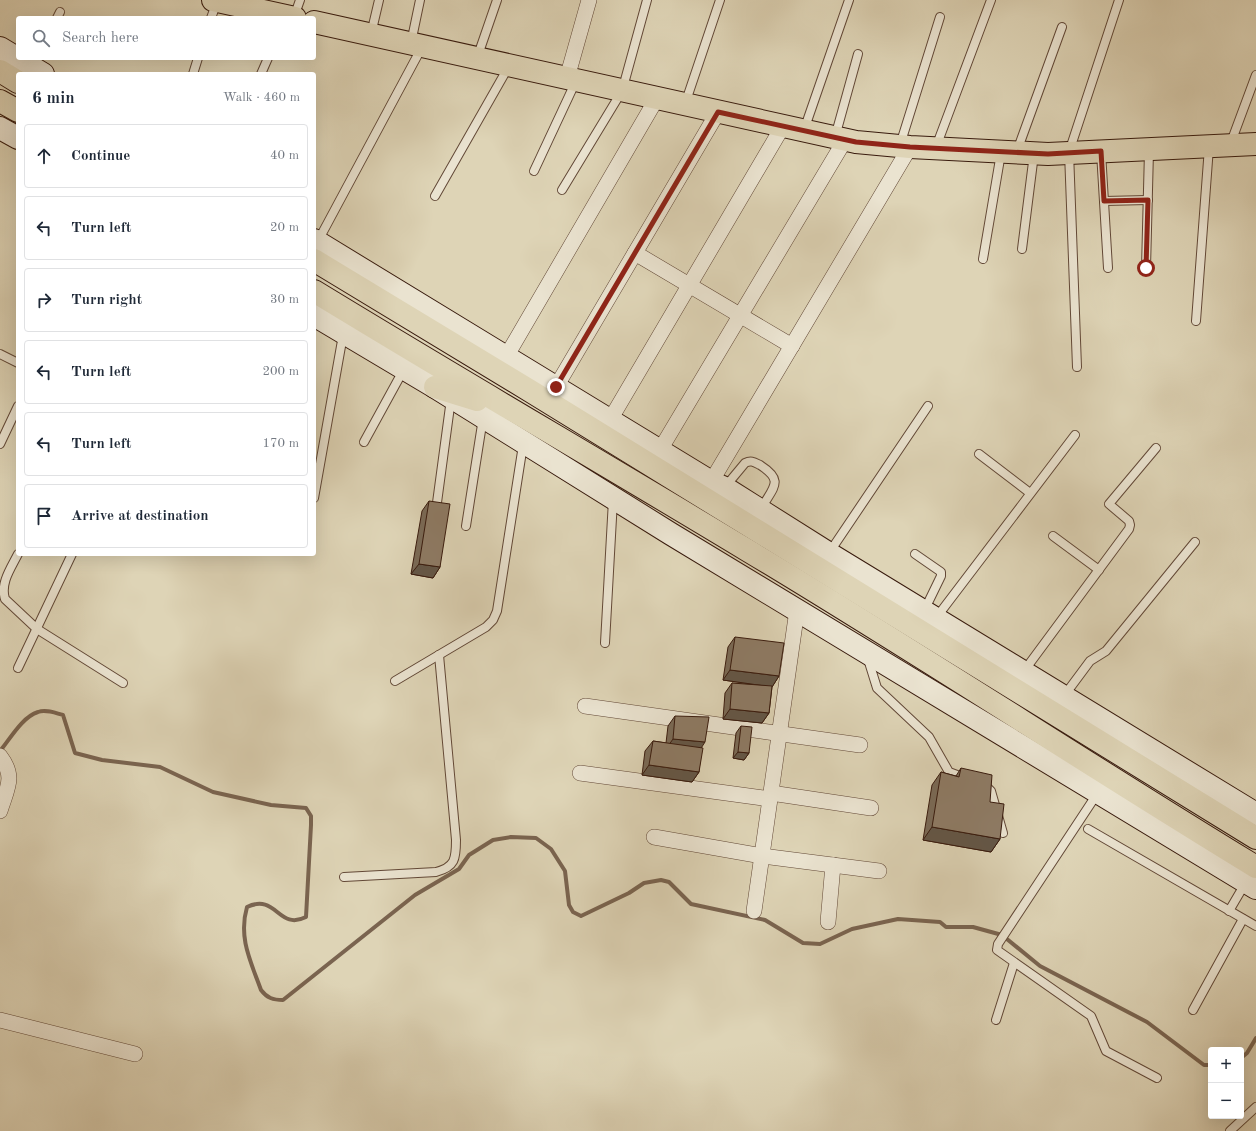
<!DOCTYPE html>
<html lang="en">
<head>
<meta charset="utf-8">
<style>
  body { margin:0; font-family:"Old Standard TT",serif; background:#f2f2f3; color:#1f2937 }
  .controls { position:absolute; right:12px; bottom:12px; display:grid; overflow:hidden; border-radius:4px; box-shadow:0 4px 16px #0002 }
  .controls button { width:36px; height:36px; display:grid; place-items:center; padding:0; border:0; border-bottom:1px solid #e0e1e3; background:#fff; color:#1f2937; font:20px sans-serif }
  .stop { position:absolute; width:12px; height:12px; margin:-9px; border:3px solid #8f2418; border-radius:50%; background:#fff }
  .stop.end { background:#8f2418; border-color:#fff; box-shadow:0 1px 4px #0008 }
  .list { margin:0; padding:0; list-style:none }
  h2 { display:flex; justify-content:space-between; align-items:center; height:52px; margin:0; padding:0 16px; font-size:17px }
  h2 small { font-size:13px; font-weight:400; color:#747a83 }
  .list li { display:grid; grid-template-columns:26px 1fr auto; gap:12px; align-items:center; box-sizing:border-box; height:64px; margin:0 8px 8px; padding:0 8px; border:1px solid #e0e1e3; border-radius:4px }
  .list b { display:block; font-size:15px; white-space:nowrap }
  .list em { font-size:13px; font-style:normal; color:#747a83 }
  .icon { flex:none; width:22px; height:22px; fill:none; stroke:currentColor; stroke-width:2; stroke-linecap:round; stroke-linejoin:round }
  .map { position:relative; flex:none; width:1256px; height:1131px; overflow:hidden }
  .search { position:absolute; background:#fff; box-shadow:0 4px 16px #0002; left:16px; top:16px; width:300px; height:44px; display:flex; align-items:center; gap:10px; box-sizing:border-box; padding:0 14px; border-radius:4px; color:#747a83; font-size:15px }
  .panel { position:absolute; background:#fff; box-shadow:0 4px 16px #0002; left:16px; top:72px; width:300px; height:484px; border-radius:4px }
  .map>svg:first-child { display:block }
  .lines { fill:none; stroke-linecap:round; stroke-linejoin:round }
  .stream { stroke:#7a6450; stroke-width:4 }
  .lane-casing { stroke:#624837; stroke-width:10 }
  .street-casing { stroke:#624837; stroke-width:16 }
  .secondary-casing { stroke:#381a0d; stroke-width:24 }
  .primary-casing { stroke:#381a0d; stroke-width:24 }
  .highway-casing { stroke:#381a0d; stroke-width:24 }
  .lane { stroke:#eae3d0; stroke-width:8 }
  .street { stroke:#eae3d0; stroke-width:15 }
  .secondary { stroke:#eae3d0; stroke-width:22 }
  .primary { stroke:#ded4b6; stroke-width:22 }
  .highway { stroke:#ded4b6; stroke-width:22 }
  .wall { fill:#7a6a57; stroke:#381a0d }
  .shaded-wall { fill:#635647; stroke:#381a0d }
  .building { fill:#8e7b65; stroke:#381a0d }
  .route { stroke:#8f2418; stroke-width:5 }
</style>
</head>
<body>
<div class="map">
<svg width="1256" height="1131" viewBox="0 0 1256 1131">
  <rect width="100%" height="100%" fill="#ded4b6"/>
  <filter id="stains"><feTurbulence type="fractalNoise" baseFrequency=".005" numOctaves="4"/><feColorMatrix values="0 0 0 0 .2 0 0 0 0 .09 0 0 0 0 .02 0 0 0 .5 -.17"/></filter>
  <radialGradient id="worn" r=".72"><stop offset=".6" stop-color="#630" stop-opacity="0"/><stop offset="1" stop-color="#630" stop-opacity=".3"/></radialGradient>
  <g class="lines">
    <g class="stream">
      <path d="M 0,751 C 10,739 22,717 38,712 C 46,709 55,713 63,715 L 75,753 L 102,760 L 160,767 L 213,792 L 271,805 L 306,808 L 311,816 L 311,825 L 306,917 C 278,931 277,893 247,907 C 238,938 251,962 261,990 C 267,998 273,1000 283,1000 L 415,895 L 459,869 L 469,855 L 493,840 L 511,837 L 536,838 L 551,849 L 565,871 L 569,905 L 573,912 L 581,916 L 629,893 L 644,883 L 661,880 L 669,882 L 691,904 L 765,920 L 803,943 L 820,944 L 852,929 L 898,919 L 940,922 L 946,927 L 973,927 L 1002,935 L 1040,966 L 1147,1022 L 1204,1065 L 1211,1065"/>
      <path d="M 1241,1058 L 1247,1053 L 1256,1038"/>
    </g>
    <g class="lane-casing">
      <g id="lane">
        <path d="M 294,17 L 300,0"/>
        <path d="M 57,18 L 60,12"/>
        <path d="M 211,18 L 217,2"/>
        <path d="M 371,34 L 379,0"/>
        <path d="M 411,43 L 420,0"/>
        <path d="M 477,58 L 497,0"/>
        <path d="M 193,74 L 198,58"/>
        <path d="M 261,74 L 268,58"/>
        <path d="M 685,104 L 720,0"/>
        <path d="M 804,130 L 849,0"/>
        <path d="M 835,137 L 858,54"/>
        <path d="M 900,145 L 940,17"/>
        <path d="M 1230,145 L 1256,75"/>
        <path d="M 936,147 L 991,0"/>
        <path d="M 1017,151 L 1062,27"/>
        <path d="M 1101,152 L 1108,268"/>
        <path d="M 534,171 L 576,81"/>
        <path d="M 562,190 L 622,91 L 647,0"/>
        <path d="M 435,196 L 509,66"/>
        <path d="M 1104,201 L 1148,200"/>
        <path d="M 318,241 L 422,47"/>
        <path d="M 1022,249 L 1034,154"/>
        <path d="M 983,259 L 1001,153"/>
        <path d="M 1146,268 L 1149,151"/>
        <path d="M 1196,321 L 1209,147"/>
        <path d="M 0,354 L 18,363"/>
        <path d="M 1077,367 L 1069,152 L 1119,0"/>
        <path d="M 364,442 L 404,369"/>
        <path d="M 0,444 L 18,406"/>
        <path d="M 979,454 L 1030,493"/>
        <path d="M 725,487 L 745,463 C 751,460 754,462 760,465 C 785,481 773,487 761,509"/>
        <path d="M 314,498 L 343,335"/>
        <path d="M 436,510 L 451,399"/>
        <path d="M 466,526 L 483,418"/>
        <path d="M 1053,536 L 1099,570"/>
        <path d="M 829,553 L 928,406"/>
        <path d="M 18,554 C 11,568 0,583 5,599 L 37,629 L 123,683"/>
        <path d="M 915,554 L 941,572 L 941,576 L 924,611"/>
        <path d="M 936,618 L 1075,435"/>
        <path d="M 605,643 L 613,500"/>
        <path d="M 868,659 L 877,688 L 929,737 L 949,772 L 965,778"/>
        <path d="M 18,668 L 72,554"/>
        <path d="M 1024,671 L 1129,529 L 1130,525 L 1129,521 L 1109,504 L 1156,448"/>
        <path d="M 395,681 L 486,627 L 493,620 L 497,611 L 523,445"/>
        <path d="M 1064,696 L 1090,661 L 1106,651 L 1195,542"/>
        <path d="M 984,784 L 991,791 L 1003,833"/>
        <path d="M 1097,794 L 998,944 L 997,950 L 1091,1016 L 1106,1051 L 1157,1078"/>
        <path d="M 1088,829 L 1256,926"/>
        <path d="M 344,877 L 436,872 C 455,867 456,859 456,840 L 439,655"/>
        <path d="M 1229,911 L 1246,882"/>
        <path d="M 1193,1010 L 1243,919"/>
        <path d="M 996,1020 L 1014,963"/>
        <path d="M 1230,1131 L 1256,1107"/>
      </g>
    </g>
    <g class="street-casing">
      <g id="street">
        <path d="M 567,78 L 589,0"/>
        <path d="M 635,253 L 792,346"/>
        <path d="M 506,357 L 657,98"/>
        <path d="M 556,387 L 718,112"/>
        <path d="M 610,420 L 783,126"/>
        <path d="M 660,450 L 845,140"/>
        <path d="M 711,482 L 910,147"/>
        <path d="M 585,706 L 860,745"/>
        <path d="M 0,756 C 16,777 7,788 0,811"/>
        <path d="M 580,773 L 770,799"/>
        <path d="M 771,793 L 871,808"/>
        <path d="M 654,837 L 762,856 L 879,871"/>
        <path d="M 754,911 L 797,610"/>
        <path d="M 828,922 L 833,865"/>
        <path d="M 0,1020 L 135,1054"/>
      </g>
    </g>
    <g class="secondary-casing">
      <g id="secondary">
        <path d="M 0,48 L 43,74"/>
        <path d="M 0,128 L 18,138"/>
        <path d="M 314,240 L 711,482 L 725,488 L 828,553 L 1256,814"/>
        <path d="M 314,315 L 435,387 L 671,534 L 1256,888"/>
      </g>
    </g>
    <g class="primary-casing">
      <g id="primary">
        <path d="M 213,0 L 295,18"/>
        <path d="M 314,22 L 856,142 L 910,147 L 1048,154 L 1256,144"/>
      </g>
    </g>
    <g class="highway-casing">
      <g id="highway">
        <path d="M 0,71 L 18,82"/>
        <path d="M 0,101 L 18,111"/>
        <path d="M 314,260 L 532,392 L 1256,838"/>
        <path d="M 314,291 C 458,379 603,463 747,550 C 919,653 1085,763 1256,867"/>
        <path d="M 435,387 L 477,400"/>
      </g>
    </g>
    <use href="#lane" class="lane"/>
    <use href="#street" class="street"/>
    <use href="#secondary" class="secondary"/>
    <use href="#primary" class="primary"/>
    <use href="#highway" class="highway"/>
  </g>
  <g class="wall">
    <path d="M 429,501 L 440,567 L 433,578 L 411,574 L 422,511 Z"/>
    <path d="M 735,637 L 779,676 L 772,687 L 769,713 L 762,723 L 723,719 L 725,693 L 732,683 L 765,686 L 723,680 L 728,647 Z"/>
    <path d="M 675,716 L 701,748 L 699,772 L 692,782 L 642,775 L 645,751 L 653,741 L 666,743 L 668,726 Z"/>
    <path d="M 741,726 L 749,753 L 744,760 L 733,758 L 736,733 Z"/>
    <path d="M 961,768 L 990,802 L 1000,839 L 991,852 L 923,840 L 932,785 L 941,772 L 956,776 Z"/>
  </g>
  <g class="shaded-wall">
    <path d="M 419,564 L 440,567 L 433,578 L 411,574 Z"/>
    <path d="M 730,670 L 779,676 L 772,687 L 723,680 Z"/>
    <path d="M 730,709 L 769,713 L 762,723 L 723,719 Z"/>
    <path d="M 673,739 L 705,742 L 698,753 L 666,749 Z"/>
    <path d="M 738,752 L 749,753 L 744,760 L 733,758 Z"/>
    <path d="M 649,765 L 699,772 L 692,782 L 642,775 Z"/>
    <path d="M 932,827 L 1000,839 L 991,852 L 923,840 Z"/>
  </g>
  <g class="building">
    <path d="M 429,501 L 450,504 L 440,567 L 419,564 Z"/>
    <path d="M 735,637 L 784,643 L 779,676 L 730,670 Z"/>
    <path d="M 732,683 L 772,686 L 769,713 L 730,709 Z"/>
    <path d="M 675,716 L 709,717 L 705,742 L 673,739 Z"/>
    <path d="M 741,726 L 752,727 L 749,753 L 738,752 Z"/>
    <path d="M 653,741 L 703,748 L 699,772 L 649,765 Z"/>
    <path d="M 961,768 L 992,775 L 990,802 L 1004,804 L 1000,839 L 932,827 L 941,772 L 959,777 Z"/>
  </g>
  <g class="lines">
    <path class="route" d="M 556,387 L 718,112 L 856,142 L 910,147 L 1048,154 L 1101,151 L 1104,201 L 1148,200 L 1146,268"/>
  </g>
  <rect width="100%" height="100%" filter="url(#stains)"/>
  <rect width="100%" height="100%" fill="url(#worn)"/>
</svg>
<div class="controls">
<button>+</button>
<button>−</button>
</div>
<div class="stop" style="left:1146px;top:268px"></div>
<div class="stop end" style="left:556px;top:387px"></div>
<div class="search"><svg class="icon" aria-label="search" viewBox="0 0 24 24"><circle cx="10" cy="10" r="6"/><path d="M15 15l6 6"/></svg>Search here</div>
<section class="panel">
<h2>6 min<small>Walk · 460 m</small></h2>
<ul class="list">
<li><svg class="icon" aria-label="ahead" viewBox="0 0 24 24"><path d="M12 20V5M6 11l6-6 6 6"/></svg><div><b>Continue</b></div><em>40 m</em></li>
<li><svg class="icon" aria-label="left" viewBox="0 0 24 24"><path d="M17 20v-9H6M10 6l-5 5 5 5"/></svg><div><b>Turn left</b></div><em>20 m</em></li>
<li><svg class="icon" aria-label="right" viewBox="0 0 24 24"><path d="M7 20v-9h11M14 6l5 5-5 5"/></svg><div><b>Turn right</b></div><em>30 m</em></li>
<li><svg class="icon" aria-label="left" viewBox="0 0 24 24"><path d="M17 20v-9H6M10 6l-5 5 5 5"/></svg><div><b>Turn left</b></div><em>200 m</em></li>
<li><svg class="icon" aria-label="left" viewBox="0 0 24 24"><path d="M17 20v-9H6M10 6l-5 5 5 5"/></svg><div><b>Turn left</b></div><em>170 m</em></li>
<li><svg class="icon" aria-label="arrive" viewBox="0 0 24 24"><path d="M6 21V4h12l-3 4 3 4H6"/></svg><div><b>Arrive at destination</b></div></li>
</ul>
</section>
</div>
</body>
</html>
